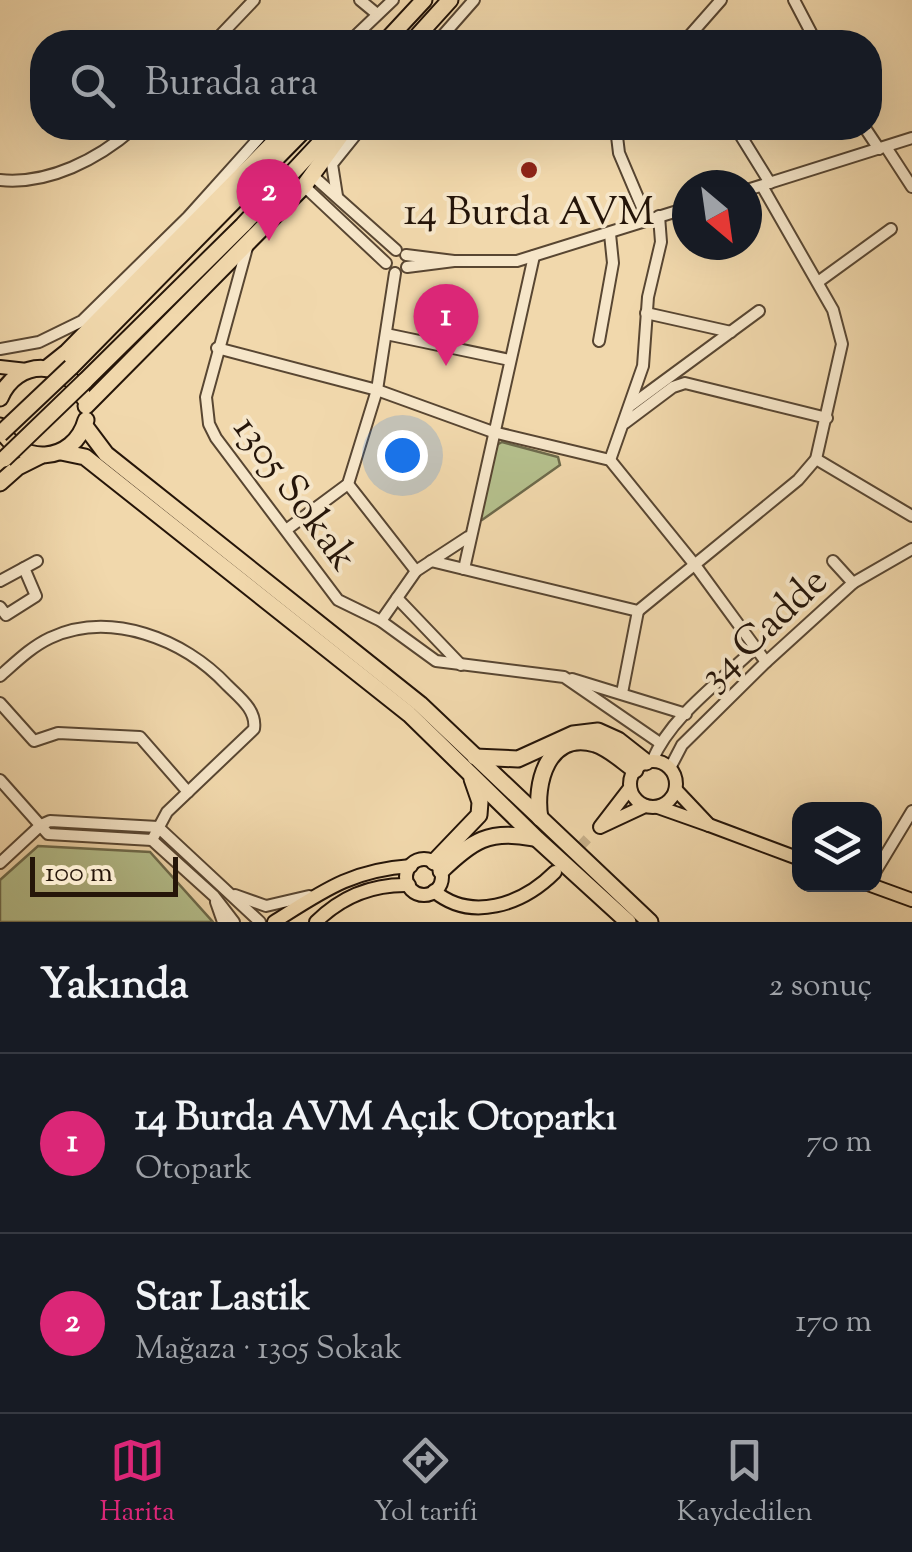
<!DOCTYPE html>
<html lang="tr">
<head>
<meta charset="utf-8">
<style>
  body { margin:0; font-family:"Sorts Mill Goudy",serif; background:#20242c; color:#f1f3f6 }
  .controls { position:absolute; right:30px; bottom:30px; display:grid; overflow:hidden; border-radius:20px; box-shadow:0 10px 40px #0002 }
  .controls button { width:90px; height:90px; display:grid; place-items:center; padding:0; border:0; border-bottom:2px solid #363941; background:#171b24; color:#f1f3f6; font:50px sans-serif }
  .compass { position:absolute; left:672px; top:170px; width:90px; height:90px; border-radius:50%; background:#171b24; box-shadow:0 10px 40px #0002; rotate:151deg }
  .scale { position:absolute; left:30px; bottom:25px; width:148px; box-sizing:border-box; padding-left:10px; border:5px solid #251509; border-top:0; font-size:28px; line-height:35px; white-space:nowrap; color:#251509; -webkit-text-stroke:8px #f6e6c9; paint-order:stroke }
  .you { position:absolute; left:402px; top:455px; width:35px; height:35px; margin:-25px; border:8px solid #fff; border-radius:50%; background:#1a73e8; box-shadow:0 0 0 15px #1a73e833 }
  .badge { display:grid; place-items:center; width:65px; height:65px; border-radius:50%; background:#db2777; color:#fff; font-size:32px; font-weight:700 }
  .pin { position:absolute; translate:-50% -82px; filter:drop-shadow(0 2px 5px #0008) }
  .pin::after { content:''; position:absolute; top:52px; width:35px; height:30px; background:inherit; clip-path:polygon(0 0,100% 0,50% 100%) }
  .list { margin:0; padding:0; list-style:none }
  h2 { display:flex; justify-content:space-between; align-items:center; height:130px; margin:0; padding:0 40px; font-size:42px }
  h2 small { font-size:32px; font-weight:400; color:#9ea1a6 }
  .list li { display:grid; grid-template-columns:65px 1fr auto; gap:30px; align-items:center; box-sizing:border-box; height:180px; padding:0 40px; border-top:2px solid #363941 }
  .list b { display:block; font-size:38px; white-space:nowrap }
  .list p { margin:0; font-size:32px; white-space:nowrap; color:#9ea1a6 }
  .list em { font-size:32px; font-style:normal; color:#9ea1a6 }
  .icon { flex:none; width:55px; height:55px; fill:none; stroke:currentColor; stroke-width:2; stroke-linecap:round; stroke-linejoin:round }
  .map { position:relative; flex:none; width:912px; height:922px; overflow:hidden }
  .search { position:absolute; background:#171b24; box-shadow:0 10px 40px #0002; left:30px; right:30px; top:30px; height:110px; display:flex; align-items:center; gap:25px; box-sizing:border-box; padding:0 35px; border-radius:40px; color:#9ea1a6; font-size:38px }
  .sheet { height:490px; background:#171b24 }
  nav { display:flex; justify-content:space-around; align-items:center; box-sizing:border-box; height:140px; border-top:2px solid #363941; background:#171b24; font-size:28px; color:#9ea1a6 }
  nav a { display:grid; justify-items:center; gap:5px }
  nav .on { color:#db2777 }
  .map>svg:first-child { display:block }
  .green { fill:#b5c08d; stroke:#6d6a4b; stroke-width:2.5 }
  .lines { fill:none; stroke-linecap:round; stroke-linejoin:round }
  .minor-tunnel { stroke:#c8b18b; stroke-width:10; stroke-dasharray:10 5; stroke-linecap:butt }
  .minor-casing { stroke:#584632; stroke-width:14 }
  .major-casing { stroke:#251509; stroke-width:16 }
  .highway-casing { stroke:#251509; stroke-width:19 }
  .minor { stroke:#f6e6c9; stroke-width:10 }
  .major { stroke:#f1d8ac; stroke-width:12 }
  .highway { stroke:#f1d8ac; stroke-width:15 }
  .highway-bridge-casing { stroke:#251509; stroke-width:19; stroke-linecap:butt }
  .highway-bridge { stroke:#f1d8ac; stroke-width:15 }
  .poi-dot { fill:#8f2418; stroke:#f6e6c9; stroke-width:4 }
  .labels { text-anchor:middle; stroke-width:8; stroke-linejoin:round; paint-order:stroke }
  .poi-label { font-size:40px; fill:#251509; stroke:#f6e6c9 }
  .street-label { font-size:40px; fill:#251509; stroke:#f6e6c9 }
</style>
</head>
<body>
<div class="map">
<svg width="912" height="922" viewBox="0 0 912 922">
  <rect width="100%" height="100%" fill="#f1d8ac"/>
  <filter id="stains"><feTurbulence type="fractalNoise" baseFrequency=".002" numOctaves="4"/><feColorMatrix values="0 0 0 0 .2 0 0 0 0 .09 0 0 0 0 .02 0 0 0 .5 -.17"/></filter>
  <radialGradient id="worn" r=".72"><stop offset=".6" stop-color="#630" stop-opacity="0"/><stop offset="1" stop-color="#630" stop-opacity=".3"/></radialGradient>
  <g class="green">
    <path d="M 502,442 L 558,457 L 560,465 L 482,520 L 476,519 L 495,446 Z"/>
    <path d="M 38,846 L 150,852 L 213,922 L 0,922 L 0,880 Z"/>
  </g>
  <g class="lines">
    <path class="minor-tunnel" d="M 560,868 L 588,838"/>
    <g class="minor-casing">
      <g id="minor">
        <path d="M 360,0 L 377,14"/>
        <path d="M 794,0 L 816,42"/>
        <path d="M 214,42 L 254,0"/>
        <path d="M 349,42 L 393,0"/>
        <path d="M 437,42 L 474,0"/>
        <path d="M 684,42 L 721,0"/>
        <path d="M 616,128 L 619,153 L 647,219"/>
        <path d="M 736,128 L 770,183"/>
        <path d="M 865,128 L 879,149"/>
        <path d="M 886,147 L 912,187"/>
        <path d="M 313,176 L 396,250"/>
        <path d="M 0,180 C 49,185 98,159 134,128"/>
        <path d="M 304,186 L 386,263"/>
        <path d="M 747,190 L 912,138"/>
        <path d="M 337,196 L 332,164 L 361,128"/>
        <path d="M 248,244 L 206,397 L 209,424 L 216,438 L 338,600 L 381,621 L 436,661 L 564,677 L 660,743"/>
        <path d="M 406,255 L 454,261 L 407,267"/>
        <path d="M 454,261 L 517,261 L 687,208"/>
        <path d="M 818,282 L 891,229"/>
        <path d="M 646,313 L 731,332"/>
        <path d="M 386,334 L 510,360"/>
        <path d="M 599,341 L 613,263 L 610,234"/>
        <path d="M 217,348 L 377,390 L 493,432 L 610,460 L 695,565 L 766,662"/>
        <path d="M 0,349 L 39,342 L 82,321 L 188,217 L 268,128"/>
        <path d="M 630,406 L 759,311"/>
        <path d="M 625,423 L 673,387 L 685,383 L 827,418"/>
        <path d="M 816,459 L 912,516"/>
        <path d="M 610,460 L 643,366 L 648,297 L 661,242 L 659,216"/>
        <path d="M 348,484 L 416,571"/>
        <path d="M 286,530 L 348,484 L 377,390 L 395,273"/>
        <path d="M 431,561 L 638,611 L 798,480 L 816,459 L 842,344 L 833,310 L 762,186"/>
        <path d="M 833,561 L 853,583"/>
        <path d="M 464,569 L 534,256"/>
        <path d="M 0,581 L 37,561"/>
        <path d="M 397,598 L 461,665"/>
        <path d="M 0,607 L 6,615 L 36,596 L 24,568"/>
        <path d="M 381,621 L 416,571 L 468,537"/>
        <path d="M 0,676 C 16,662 31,647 50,638 C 110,610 184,639 227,685 C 239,697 257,710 254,729 L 167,812 L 152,840"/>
        <path d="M 572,679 L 686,714"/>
        <path d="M 622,693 L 638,611"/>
        <path d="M 0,703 L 34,741 L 58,733 L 140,737 L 188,792"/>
        <path d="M 652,761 C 671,716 720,682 755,648"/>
        <path d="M 670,768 L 682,745 L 766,662 L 853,583 L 912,549"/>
        <path d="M 0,780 L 48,834 L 152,840 L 214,896 L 234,922"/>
        <path d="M 0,863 L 41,825 L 50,821 L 158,827 L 260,922"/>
        <path d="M 874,874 L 912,811"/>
        <path d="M 235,895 L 266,906 L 309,896"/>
        <path d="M 216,902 L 223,922"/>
      </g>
    </g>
    <g class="major-casing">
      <g id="major">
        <path d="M 0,367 L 27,370"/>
        <circle cx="653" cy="784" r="23"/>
        <path d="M 630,788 L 600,827 L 645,806"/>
        <path d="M 658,807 L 709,825 L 676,790"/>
        <path d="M 709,825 L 800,859"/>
        <circle cx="424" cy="877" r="18"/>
        <path d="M 868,884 L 912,900"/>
        <path d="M 434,891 C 471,922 522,905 555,872"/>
        <path d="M 274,922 C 323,891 351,870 411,866"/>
        <path d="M 316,922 C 342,896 372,884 409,885"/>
      </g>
    </g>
    <g class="highway-casing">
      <g id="highway">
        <path d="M 385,42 L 424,0"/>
        <path d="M 412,42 L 450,0"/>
        <path d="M 71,367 L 306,128"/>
        <path d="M 47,368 L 67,352 L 288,128"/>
        <path d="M 85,381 L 243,225 L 334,128"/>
        <path d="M 0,398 C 17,358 66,359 84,398"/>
        <path d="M 86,406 L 304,186 L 346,128"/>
        <path d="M 0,426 C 18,467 74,464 86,420"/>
        <path d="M 85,426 L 106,454 L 420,704 L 650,922"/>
        <path d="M 61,452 L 85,457 L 409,714 L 537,839 L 628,922"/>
        <path d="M 0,483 L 18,467 L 40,456"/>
        <path d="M 475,757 L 518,759 L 573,734 L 598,731 L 618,740 L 646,762"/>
        <path d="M 540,818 C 534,784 548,730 595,744 C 610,749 622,761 635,770"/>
        <path d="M 434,862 L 479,815 L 480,802 L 472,779"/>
        <path d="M 441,871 C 472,841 489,829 533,838"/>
      </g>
    </g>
    <use href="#minor" class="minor"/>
    <use href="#major" class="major"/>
    <use href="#highway" class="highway"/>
    <g class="highway-bridge-casing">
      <g id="highway-bridge">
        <path d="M 0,434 L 71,367"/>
        <path d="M 4,459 L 85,381"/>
      </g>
    </g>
    <use href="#highway-bridge" class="highway-bridge"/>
  </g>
  <circle class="poi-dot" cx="529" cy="170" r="10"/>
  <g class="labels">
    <g class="poi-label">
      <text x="529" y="224">14 Burda AVM</text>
    </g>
    <g class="street-label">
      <text transform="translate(297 492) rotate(54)" y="14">1305 Sokak</text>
      <text transform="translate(762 627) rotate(-43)" y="14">34 Cadde</text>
    </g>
  </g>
  <rect width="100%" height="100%" filter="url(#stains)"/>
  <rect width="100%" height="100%" fill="url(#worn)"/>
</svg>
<div class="controls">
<button><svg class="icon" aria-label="layers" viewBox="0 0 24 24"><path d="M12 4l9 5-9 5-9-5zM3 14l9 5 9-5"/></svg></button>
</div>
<svg class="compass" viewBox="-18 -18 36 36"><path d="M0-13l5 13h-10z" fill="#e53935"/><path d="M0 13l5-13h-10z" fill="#9ea1a6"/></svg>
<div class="scale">100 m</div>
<div class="you"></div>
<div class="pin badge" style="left:446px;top:366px">1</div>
<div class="pin badge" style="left:269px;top:241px">2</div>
<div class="search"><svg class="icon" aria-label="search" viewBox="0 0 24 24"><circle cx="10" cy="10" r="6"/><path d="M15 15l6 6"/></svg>Burada ara</div>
</div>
<section class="sheet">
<h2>Yakında<small>2 sonuç</small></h2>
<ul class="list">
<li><span class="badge">1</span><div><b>14 Burda AVM Açık Otoparkı</b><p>Otopark</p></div><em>70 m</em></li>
<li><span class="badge">2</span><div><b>Star Lastik</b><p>Mağaza · 1305 Sokak</p></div><em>170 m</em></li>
</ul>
</section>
<nav>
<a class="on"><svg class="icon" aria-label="map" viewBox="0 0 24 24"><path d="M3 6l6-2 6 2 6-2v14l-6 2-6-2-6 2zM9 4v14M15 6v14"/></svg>Harita</a>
<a><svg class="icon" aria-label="directions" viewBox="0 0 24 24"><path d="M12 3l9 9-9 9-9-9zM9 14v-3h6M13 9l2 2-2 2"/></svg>Yol tarifi</a>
<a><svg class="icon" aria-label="saved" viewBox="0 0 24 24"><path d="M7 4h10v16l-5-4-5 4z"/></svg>Kaydedilen</a>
</nav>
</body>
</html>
